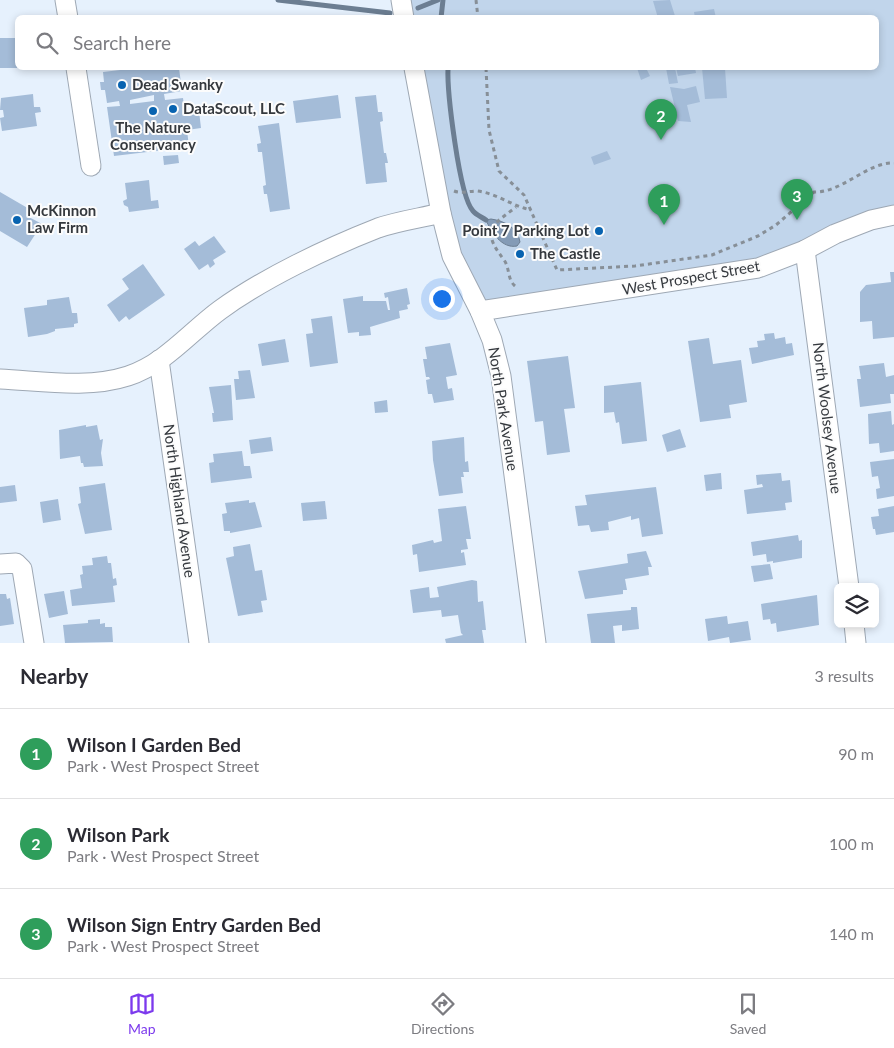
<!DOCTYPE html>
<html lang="en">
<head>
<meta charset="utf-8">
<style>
  body { margin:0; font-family:Lato,sans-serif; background:#f7f7f7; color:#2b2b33 }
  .controls { position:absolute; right:15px; bottom:15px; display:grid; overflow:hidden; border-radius:8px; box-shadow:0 2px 8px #0003 }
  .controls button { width:45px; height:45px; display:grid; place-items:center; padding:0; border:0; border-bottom:1px solid #e1e1e2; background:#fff; color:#2b2b33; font:25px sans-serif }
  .you { position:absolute; left:441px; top:298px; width:18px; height:18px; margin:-12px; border:4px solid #fff; border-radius:50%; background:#1a73e8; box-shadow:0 0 0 8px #1a73e833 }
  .badge { display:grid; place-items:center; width:32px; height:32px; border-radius:50%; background:#7c3aed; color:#fff; font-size:16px; font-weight:700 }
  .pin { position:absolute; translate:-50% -41px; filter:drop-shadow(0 1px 2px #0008) }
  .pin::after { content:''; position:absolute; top:26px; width:18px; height:15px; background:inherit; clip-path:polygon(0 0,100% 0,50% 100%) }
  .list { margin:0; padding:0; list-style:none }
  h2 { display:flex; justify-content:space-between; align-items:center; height:65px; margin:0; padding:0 20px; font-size:21px }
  h2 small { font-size:16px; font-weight:400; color:#7c7c81 }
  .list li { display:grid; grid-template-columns:32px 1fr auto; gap:15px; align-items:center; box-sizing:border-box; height:90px; padding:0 20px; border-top:1px solid #e1e1e2 }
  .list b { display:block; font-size:19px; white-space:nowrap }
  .list p { margin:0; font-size:16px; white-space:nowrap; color:#7c7c81 }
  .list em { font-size:16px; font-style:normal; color:#7c7c81 }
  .icon { flex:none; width:28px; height:28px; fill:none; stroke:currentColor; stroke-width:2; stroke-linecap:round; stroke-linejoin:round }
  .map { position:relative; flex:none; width:894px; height:643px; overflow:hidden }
  .search { position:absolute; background:#fff; box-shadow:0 2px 8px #0003; left:15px; right:15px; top:15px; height:55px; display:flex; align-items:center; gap:12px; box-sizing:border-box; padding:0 18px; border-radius:8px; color:#7c7c81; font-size:19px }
  .sheet { height:335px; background:#fff }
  nav { display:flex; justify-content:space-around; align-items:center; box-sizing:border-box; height:70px; border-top:1px solid #e1e1e2; background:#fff; font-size:14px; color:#7c7c81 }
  nav a { display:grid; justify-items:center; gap:2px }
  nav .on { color:#7c3aed }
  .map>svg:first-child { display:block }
  .green { fill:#c1d5eb }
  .water { fill:#849bb6; stroke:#6c7e92 }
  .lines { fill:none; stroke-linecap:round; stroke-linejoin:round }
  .stream { stroke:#6c7e92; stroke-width:5 }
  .building { fill:#a4bcd8; fill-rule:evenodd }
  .street-casing { stroke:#9ea8b4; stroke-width:21 }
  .path { stroke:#878f97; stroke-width:3; stroke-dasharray:4 4; stroke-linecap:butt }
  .street { stroke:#fff; stroke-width:19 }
  .poi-dot { fill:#0863b0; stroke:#fcfcfc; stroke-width:2 }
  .labels { text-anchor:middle; stroke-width:4; stroke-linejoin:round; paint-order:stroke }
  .poi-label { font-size:15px; font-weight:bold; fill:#35393e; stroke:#fcfcfc; text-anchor:start }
  .street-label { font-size:15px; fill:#35393e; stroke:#fcfcfc }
</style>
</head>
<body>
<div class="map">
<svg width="894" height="643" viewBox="0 0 894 643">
  <rect width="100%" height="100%" fill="#e6f1fd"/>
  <path class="green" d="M 401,0 L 894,0 L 894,215 L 805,250 L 480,311 L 452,256 L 414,68 L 876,68 L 876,18 L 404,18 Z"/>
  <path class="water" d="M 491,219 C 505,221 518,228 520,242 L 517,246 C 502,249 491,232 486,220 Z"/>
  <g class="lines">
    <g class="stream">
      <path d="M 278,0 L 390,13"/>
      <path d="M 418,8 L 438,0"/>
      <path d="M 441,18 L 443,0"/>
      <path d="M 448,68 C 447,91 459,196 473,211 C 476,215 482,217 486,220"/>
    </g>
  </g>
  <g class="building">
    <path d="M 670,0 L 675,16 L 658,18 L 653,1 Z"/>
    <path d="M 714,9 L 716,18 L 695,18 L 694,12 Z"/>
    <rect x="0" y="38" width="18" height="30"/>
    <path d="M 137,68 L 179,68 L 182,91 L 164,94 L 165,100 L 183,98 L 185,113 L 199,111 L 201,128 L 187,130 L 189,147 L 114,156 L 107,107 L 120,106 L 119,101 L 107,103 L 105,90 L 101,90 L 100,82 L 104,82 L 103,72 ZM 154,95 L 154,101 L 130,104 L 130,100 Z"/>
    <path d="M 637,68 L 646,68 L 650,76 L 641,80 Z"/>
    <path d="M 666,68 L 675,68 L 678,83 L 669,84 Z"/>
    <path d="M 676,68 L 695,68 L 696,73 L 678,76 Z"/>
    <path d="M 702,68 L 725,68 L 727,98 L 705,99 Z"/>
    <path d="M 696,86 L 700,102 L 687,105 L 691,122 L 678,121 L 670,87 L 684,89 Z"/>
    <path d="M 33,94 L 34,107 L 40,107 L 41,112 L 35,113 L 37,126 L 2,131 L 0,118 L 4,117 L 3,110 L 0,110 L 1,98 Z"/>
    <path d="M 338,95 L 341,118 L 296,123 L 293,101 Z"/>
    <path d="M 376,95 L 378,112 L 382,112 L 383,121 L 380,122 L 384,153 L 386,153 L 388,163 L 385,163 L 387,182 L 366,184 L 355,97 Z"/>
    <path d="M 279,123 L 290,209 L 270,212 L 267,194 L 264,194 L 263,186 L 266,185 L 262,152 L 258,152 L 257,144 L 261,143 L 258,126 Z"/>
    <path d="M 607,151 L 611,159 L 594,165 L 591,157 Z"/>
    <path d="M 178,155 L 179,163 L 164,165 L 163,156 Z"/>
    <path d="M 149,180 L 151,201 L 158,200 L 159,208 L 129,212 L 128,207 L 124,205 L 123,201 L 127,199 L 125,183 Z"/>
    <path d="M 0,192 L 31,210 L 27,216 L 42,224 L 27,247 L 0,231 Z"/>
    <path d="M 214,236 L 226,252 L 213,260 L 215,264 L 210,268 L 208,264 L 199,270 L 184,249 L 195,241 L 199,246 Z"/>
    <path d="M 143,264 L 165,295 L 129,320 L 126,316 L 119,322 L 107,305 L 129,289 L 122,279 Z"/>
    <path d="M 890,272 L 894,272 L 894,337 L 873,339 L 872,321 L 860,322 L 860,292 L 866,285 L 891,282 Z"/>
    <path d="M 407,288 L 410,304 L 407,305 L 408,309 L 399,311 L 400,318 L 370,327 L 371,335 L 359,336 L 359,332 L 348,333 L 343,299 L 363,296 L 363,301 L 386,301 L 388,310 L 390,310 L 388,297 L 385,298 L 384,293 Z"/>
    <path d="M 69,297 L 72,313 L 77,313 L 78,323 L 74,324 L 74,327 L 55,329 L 55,331 L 47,334 L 28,337 L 24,308 L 47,305 L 47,300 Z"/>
    <path d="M 332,316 L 338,363 L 310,367 L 306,334 L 313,333 L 311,319 Z"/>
    <path d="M 774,333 L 775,339 L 785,337 L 786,344 L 792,343 L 794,355 L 752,364 L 749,348 L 758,347 L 757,341 L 765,340 L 764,334 Z"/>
    <path d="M 709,338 L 713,364 L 741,360 L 747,402 L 729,405 L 731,418 L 700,422 L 688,341 Z"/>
    <path d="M 285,339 L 289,362 L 262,366 L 258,344 Z"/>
    <path d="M 450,343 L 457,375 L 446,377 L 448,389 L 452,388 L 454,400 L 434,403 L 432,394 L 428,394 L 426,380 L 430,379 L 429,377 L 426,377 L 423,359 L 427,359 L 425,347 Z"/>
    <path d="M 568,356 L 575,408 L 564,409 L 570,452 L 547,455 L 543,421 L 535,422 L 527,361 Z"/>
    <path d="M 884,363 L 886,377 L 894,375 L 894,394 L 890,394 L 891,403 L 860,407 L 857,379 L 861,379 L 859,366 Z"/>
    <path d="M 250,370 L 255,398 L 236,400 L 234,379 L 239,379 L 238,371 Z"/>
    <path d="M 641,382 L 647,441 L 622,444 L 619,422 L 616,423 L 614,412 L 604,413 L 604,386 Z"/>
    <path d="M 231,385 L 233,420 L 213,422 L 212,413 L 214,413 L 209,387 Z"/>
    <path d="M 387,400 L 388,412 L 375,413 L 374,402 Z"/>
    <path d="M 891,411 L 892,425 L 894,424 L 894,451 L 880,453 L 879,443 L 869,444 L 868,414 Z"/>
    <path d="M 86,425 L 86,427 L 97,425 L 100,440 L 103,439 L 101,453 L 103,466 L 84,467 L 83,463 L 81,463 L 80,456 L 60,459 L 59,430 Z"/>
    <path d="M 680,429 L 686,447 L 667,452 L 662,435 Z"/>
    <path d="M 271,437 L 273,451 L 251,454 L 249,440 Z"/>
    <path d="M 464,437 L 465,462 L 468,461 L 469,472 L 463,472 L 464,477 L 461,477 L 463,493 L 439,496 L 433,460 L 432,441 Z"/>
    <path d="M 242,451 L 244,466 L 250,466 L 252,478 L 211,483 L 209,463 L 214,462 L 213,454 Z"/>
    <path d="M 894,459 L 894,496 L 877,499 L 876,489 L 880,488 L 878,476 L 872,477 L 870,462 Z"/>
    <path d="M 721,473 L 722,489 L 706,491 L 704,475 Z"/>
    <path d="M 781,473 L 782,481 L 790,480 L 792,502 L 785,503 L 786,510 L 747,514 L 744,490 L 763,487 L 762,484 L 757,485 L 756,475 Z"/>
    <path d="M 105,483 L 112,530 L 85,534 L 78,504 L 81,503 L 79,487 Z"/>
    <path d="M 15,485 L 17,501 L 0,503 L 0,487 Z"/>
    <path d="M 656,487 L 663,534 L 642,537 L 639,518 L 631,520 L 631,516 L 608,522 L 609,530 L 591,532 L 589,525 L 578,526 L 575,506 L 587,505 L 585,495 Z"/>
    <path d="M 58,499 L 61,520 L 43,523 L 40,502 Z"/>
    <path d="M 249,500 L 249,503 L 255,502 L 262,527 L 230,533 L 230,531 L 224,531 L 222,514 L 227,513 L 225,503 Z"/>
    <path d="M 325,501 L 327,519 L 303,521 L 301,503 Z"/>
    <path d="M 466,506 L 471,539 L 466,539 L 468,549 L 461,550 L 461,553 L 464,552 L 466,565 L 419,572 L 417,554 L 413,555 L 412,545 L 433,540 L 434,543 L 442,541 L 438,509 Z"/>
    <path d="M 894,506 L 894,532 L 876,535 L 875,529 L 873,529 L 871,517 L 879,516 L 878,509 Z"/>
    <path d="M 798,535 L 799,541 L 802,540 L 802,558 L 773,563 L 773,561 L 767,562 L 766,554 L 753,556 L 751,542 Z"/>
    <path d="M 250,544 L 255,571 L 262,570 L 267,600 L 261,601 L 263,612 L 238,616 L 226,558 L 234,556 L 233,547 Z"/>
    <path d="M 646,551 L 652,567 L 648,567 L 649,575 L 625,579 L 627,590 L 623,590 L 623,594 L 585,599 L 578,571 L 628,563 L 627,554 Z"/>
    <path d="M 107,556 L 108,563 L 111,563 L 113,579 L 116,578 L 117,585 L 113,586 L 115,602 L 72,606 L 70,590 L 82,588 L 80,575 L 83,574 L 82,566 L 93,565 L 92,558 Z"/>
    <path d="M 770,564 L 773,579 L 754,582 L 751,566 Z"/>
    <path d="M 472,580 L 477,581 L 478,602 L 483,601 L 486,630 L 482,630 L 484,643 L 446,643 L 445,639 L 463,635 L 461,633 L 458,615 L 442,617 L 441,610 L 413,613 L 410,590 L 429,587 L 430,598 L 439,597 L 437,587 Z"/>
    <path d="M 64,591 L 68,614 L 49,618 L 44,594 Z"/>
    <path d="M 0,594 L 6,594 L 7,599 L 10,598 L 14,624 L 0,626 Z"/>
    <path d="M 817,595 L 819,625 L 777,632 L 776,623 L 771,624 L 770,619 L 763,620 L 761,604 Z"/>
    <path d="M 631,607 L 637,607 L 639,629 L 622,631 L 622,625 L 613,626 L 615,643 L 591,643 L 587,614 L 631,610 Z"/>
    <path d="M 727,616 L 728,624 L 748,621 L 751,640 L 730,643 L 729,637 L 708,641 L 705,619 Z"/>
    <path d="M 100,619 L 100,624 L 105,623 L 105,627 L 112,627 L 113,642 L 65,643 L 63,625 L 88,623 L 88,620 Z"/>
  </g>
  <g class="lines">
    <g class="street-casing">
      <g id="street">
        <path d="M 65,0 L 68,18"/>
        <path d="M 401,0 L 404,18"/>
        <path d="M 76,68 L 91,166"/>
        <path d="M 414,68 L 441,213 L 452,256 L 480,311 L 492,340 L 501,376 L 536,643"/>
        <path d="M 805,250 L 849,587"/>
        <path d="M 480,311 L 758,268 L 805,250 L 835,234 L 871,220 L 894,215"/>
        <path d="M 159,360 L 199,643"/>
        <path d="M 0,379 C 42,381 88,389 128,376 C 165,364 190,332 220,310 C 264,278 327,248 378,228 C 398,221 421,218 441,213"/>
        <path d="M 0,564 L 16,563 L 22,569 L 34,643"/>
        <path d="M 854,624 L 856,643"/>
      </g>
    </g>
    <g class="path">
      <path d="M 476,0 L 478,18"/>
      <path d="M 486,68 L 489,130 L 499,171 L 524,195 L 557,270 L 635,266 L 712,255 L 758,236 L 776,225 L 814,192 C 842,193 867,162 894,163"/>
      <path d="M 454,191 C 462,194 469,191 477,191 C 496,193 512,206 531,210"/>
      <path d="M 515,286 C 507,279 510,268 504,260 C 497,250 492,245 490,231 L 499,220 L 516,207"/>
    </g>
    <use href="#street" class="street"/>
  </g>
  <g class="poi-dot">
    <circle cx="122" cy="85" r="5"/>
    <circle cx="173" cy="109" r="5"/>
    <circle cx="153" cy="111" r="5"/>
    <circle cx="17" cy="220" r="5"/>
    <circle cx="599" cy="231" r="5"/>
    <circle cx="520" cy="254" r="5"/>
  </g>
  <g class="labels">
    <g class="poi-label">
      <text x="132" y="90">Dead Swanky</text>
      <text x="183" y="114">DataScout, LLC</text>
      <text x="153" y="133" text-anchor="middle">The Nature<tspan x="153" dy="17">Conservancy</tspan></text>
      <text x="27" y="216">McKinnon<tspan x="27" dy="17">Law Firm</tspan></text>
      <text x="589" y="236" text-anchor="end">Point 7 Parking Lot</text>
      <text x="530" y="259">The Castle</text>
    </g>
    <g class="street-label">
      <text transform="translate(691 278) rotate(-10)" y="5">West Prospect Street</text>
      <text transform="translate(503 409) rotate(81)" y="5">North Park Avenue</text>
      <text transform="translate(827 418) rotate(83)" y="5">North Woolsey Avenue</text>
      <text transform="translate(179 501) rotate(82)" y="5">North Highland Avenue</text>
    </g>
  </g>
</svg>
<div class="controls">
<button><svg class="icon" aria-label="layers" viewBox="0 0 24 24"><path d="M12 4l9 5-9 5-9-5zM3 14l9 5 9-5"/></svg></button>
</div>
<div class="you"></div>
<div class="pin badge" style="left:664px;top:225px;background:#2e9e5b">1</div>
<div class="pin badge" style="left:661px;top:140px;background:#2e9e5b">2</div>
<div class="pin badge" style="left:797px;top:220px;background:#2e9e5b">3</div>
<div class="search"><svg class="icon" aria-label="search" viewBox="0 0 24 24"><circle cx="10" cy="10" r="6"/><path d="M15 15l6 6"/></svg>Search here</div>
</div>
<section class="sheet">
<h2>Nearby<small>3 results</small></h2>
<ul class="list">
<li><span class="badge" style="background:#2e9e5b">1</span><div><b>Wilson I Garden Bed</b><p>Park · West Prospect Street</p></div><em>90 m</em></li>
<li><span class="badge" style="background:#2e9e5b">2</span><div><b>Wilson Park</b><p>Park · West Prospect Street</p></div><em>100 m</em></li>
<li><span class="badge" style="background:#2e9e5b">3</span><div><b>Wilson Sign Entry Garden Bed</b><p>Park · West Prospect Street</p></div><em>140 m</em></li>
</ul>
</section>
<nav>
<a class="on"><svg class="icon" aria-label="map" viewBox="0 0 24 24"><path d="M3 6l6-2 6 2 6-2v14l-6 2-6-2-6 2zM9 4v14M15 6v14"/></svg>Map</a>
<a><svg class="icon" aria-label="directions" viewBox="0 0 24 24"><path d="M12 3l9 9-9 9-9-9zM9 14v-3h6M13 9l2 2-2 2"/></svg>Directions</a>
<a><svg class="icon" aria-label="saved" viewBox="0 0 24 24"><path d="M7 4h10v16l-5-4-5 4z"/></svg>Saved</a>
</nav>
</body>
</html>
